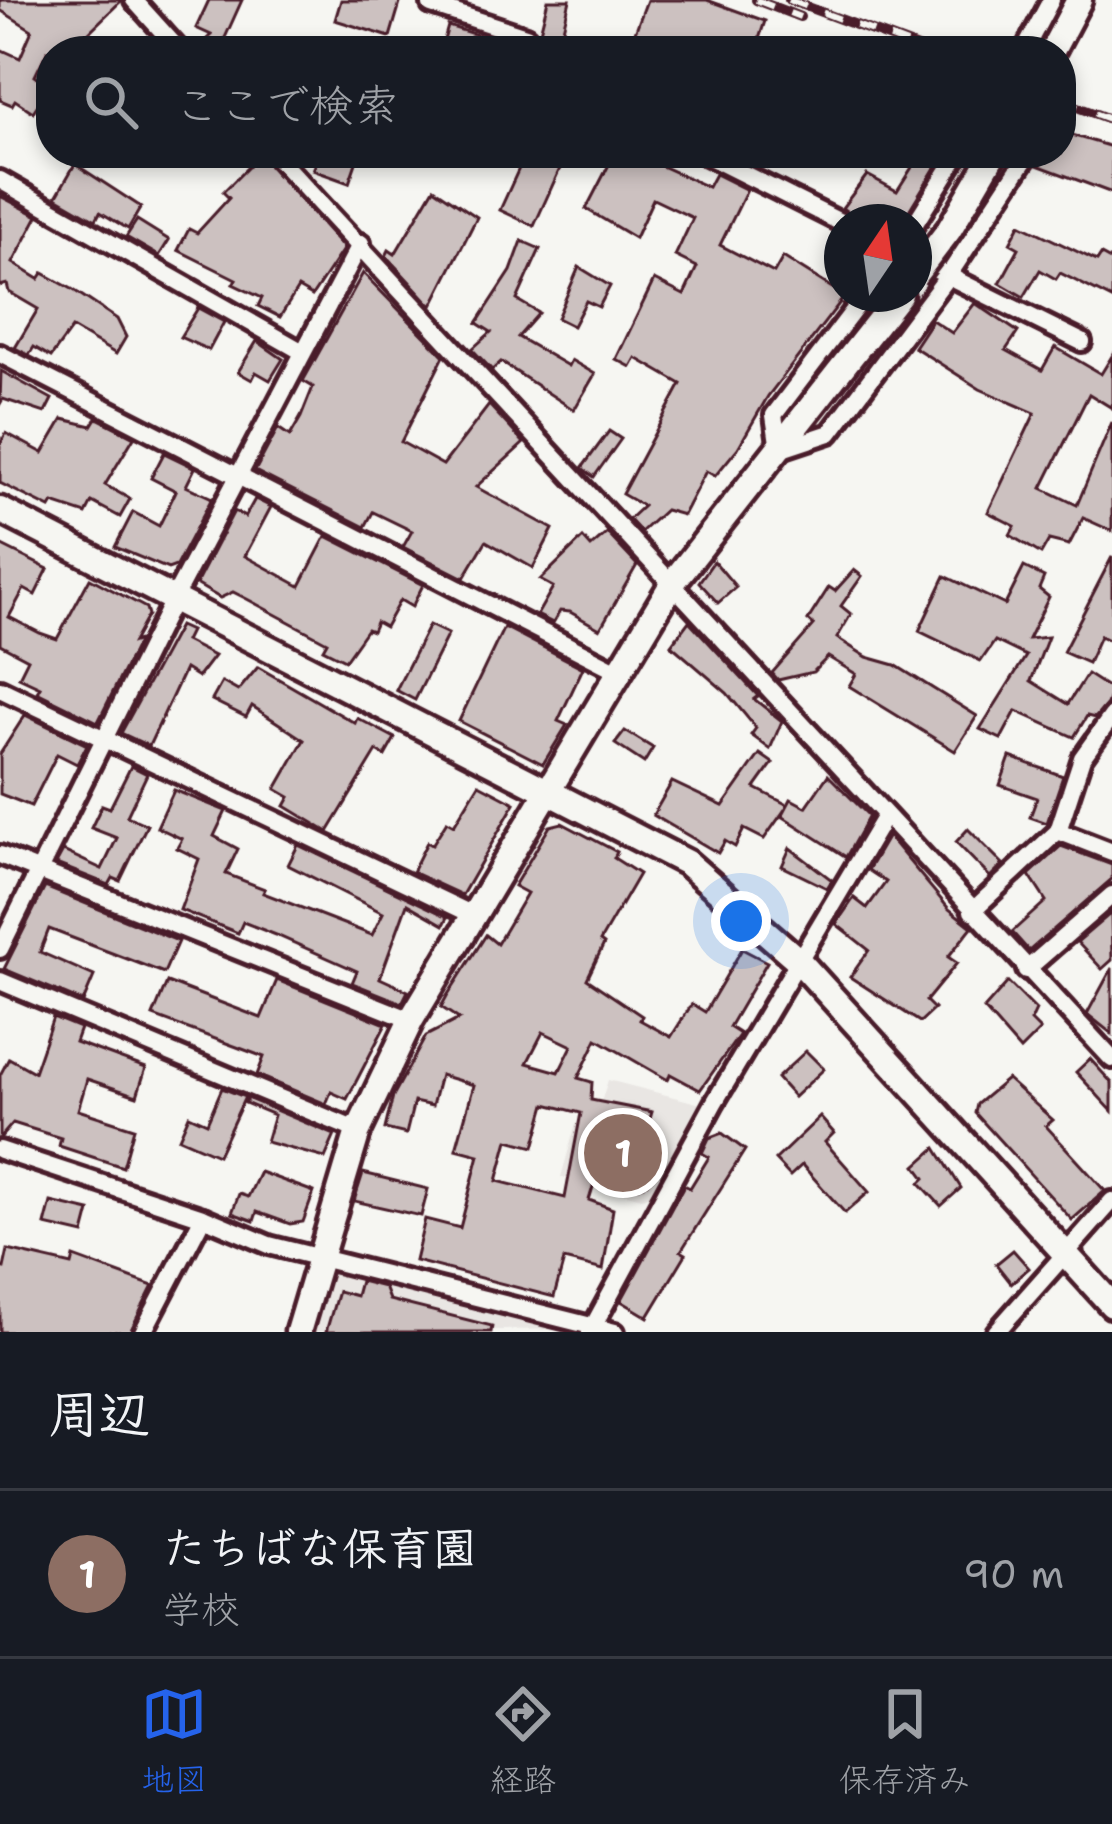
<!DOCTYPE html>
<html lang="ja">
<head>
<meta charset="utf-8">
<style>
  body { margin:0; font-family:"Shantell Sans","Klee One",sans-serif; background:#242831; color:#f1f3f6 }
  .compass { position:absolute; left:824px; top:204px; width:108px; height:108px; border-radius:50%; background:#171b24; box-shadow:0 6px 18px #0003; rotate:13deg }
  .you { position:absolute; left:741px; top:921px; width:42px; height:42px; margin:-30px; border:9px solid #fff; border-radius:50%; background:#1a73e8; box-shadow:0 0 0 18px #1a73e833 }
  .badge { display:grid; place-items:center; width:78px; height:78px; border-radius:50%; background:#2563eb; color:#fff; font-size:39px; font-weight:700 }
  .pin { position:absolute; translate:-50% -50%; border:6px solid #fff; box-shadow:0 3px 12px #0006 }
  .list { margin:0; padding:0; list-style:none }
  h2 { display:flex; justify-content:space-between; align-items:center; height:156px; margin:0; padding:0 48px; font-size:51px }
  h2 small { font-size:39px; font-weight:400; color:#9ea1a6 }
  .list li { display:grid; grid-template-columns:78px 1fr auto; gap:36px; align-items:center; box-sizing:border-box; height:168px; padding:0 48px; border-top:3px solid #363941 }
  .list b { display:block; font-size:45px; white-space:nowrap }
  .list p { margin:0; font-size:39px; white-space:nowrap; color:#9ea1a6 }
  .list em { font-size:39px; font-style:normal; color:#9ea1a6 }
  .icon { flex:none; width:66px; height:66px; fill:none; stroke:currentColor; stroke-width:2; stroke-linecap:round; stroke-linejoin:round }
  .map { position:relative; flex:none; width:1112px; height:1332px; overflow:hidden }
  .search { position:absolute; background:#171b24; box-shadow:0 6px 18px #0003; left:36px; right:36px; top:36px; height:132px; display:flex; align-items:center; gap:30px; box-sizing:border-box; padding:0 42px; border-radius:48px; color:#9ea1a6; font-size:45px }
  .sheet { height:324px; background:#171b24 }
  nav { display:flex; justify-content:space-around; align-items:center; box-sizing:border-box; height:168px; border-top:3px solid #363941; background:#171b24; font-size:33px; color:#9ea1a6 }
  nav a { display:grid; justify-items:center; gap:6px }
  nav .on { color:#2563eb }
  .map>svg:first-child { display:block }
  .built { fill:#e9e6e3 }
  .green { fill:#ddd6d5; stroke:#947a80; stroke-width:3 }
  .building { fill:#ccc1c0; stroke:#4a1f2b; stroke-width:3; fill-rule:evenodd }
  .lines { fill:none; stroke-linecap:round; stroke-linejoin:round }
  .street-casing { stroke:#4a1f2b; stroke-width:26 }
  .secondary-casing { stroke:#4a1f2b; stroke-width:33 }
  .street { stroke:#f6f6f2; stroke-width:16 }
  .secondary { stroke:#f6f6f2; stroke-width:24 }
  .rail-casing { stroke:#4a1f2b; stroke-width:10 }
  .rail { stroke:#f6f6f2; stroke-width:6; stroke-dasharray:18; stroke-linecap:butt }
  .secondary-bridge-casing { stroke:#4a1f2b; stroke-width:33; stroke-linecap:butt }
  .secondary-bridge { stroke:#f6f6f2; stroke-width:24 }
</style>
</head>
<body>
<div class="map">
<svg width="1112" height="1332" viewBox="0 0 1112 1332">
  <rect width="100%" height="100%" fill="#f6f6f2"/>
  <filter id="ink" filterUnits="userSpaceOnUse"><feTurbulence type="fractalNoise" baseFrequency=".00833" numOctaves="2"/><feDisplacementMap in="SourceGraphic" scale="24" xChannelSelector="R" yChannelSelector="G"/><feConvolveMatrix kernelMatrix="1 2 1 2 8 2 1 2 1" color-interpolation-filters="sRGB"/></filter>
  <g filter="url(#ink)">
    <g class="built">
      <path d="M 608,1080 L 705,1105 L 653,1194 L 642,1198 L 561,1177 L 576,1124 L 593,1128 Z"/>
      <path d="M 336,1269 L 579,1329 L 314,1332 L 330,1273 Z"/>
    </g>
    <path class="green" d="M 609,1151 L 662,1166 C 644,1195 632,1189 601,1180 Z"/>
    <g class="building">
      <path d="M 0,0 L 122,0 L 87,34 L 108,51 L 47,51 L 35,76 L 50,86 L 33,112 L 15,100 L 12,105 L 0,100 L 0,49 L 20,58 L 32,30 L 0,10 Z"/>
      <path d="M 209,0 L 242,0 L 219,51 L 194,51 L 211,35 L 196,28 Z"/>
      <path d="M 341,0 L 401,0 L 390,37 L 335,20 Z"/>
      <path d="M 548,0 L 570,0 L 561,37 L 540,32 Z"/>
      <path d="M 647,0 L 707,0 L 765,21 L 755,51 L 628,51 Z"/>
      <path d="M 448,26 L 516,47 L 516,51 L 441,51 Z"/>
      <path d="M 1061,132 L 1112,147 L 1112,193 L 1037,165 L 1038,153 L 1061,153 Z"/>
      <path d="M 320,153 L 358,157 L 349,183 L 313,170 Z"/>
      <path d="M 526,153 L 567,153 L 534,226 L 500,210 Z"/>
      <path d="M 615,153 L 658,153 L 653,162 L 708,187 L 715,174 L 747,190 L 720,245 L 774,273 L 783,257 L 845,296 L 768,396 L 738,448 L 715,476 L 706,471 L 683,515 L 665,510 L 641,532 L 629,519 L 643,506 L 622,494 L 681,384 L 636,358 L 631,367 L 616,359 L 654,280 L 684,295 L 697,267 L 675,256 L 693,218 L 653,199 L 635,238 L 586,209 Z"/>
      <path d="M 921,153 L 944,153 L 902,222 L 861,222 L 842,208 L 867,175 L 897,191 Z"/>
      <path d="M 260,155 L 344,248 L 312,296 L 298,288 L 280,317 L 258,306 L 262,298 L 233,284 L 236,279 L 178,250 L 189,229 L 197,233 L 229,198 L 223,192 Z"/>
      <path d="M 75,164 L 141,207 L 128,229 L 100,212 L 96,220 L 56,197 Z"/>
      <path d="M 434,188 L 477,217 L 432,306 L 386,256 L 389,250 L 395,254 Z"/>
      <path d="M 0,196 L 38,216 L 13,263 L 39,279 L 43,273 L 72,289 L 117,319 L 126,337 L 116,354 L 72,328 L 51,357 L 34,347 L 29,355 L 15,348 L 38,309 L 9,292 L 7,284 L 0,286 Z"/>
      <path d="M 137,220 L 169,240 L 159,256 L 126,237 Z"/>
      <path d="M 1020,224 L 1097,261 L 1101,255 L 1112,261 L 1112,299 L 1060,273 L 1056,279 L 1040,270 L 1024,297 L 1000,283 L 1019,248 L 1010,243 Z"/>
      <path d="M 522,241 L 540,249 L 517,300 L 539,313 L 518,337 L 568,366 L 571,360 L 595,374 L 574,410 L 501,362 L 492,370 L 472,349 L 491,332 L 477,323 L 511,271 Z"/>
      <path d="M 579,267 L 610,286 L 599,307 L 586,301 L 573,326 L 557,318 Z"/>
      <path d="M 363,273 L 444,356 L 401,442 L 443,465 L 489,405 L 524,443 L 476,487 L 553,529 L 533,568 L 486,541 L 464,578 L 403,547 L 412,531 L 373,512 L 365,527 L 255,471 L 278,428 L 290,436 L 301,417 L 313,387 L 303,381 Z"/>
      <path d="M 975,303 L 1018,332 L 1006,350 L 1042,370 L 1055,347 L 1101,374 L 1112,356 L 1112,408 L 1089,394 L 1042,488 L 1077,505 L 1112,422 L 1112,531 L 1083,518 L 1069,545 L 1049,540 L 1041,554 L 1010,535 L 1015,526 L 988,512 L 1035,413 L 980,389 L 914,347 L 932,320 L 952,333 Z"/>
      <path d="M 198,308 L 224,322 L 209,350 L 180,337 Z"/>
      <path d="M 257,341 L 283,359 L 270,380 L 256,372 L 252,380 L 238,372 Z"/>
      <path d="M 1,371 L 52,399 L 45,413 L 3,399 L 0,404 Z"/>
      <path d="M 97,418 L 134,437 L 105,485 L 130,499 L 120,517 L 92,502 L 86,514 L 53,503 L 50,508 L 0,483 L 0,445 L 6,433 L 43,453 L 63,419 L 92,426 Z"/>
      <path d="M 609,431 L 621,439 L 594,477 L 582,468 Z"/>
      <path d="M 164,453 L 195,468 L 186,486 L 212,498 L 176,566 L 168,569 L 115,547 L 133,512 L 159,526 L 176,491 L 151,478 Z"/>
      <path d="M 255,499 L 271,507 L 245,556 L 300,586 L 326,536 L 423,585 L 412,607 L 400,600 L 385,627 L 376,622 L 372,631 L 367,629 L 345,660 L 323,649 L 327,642 L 247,599 L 233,592 L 220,598 L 196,584 L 234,511 L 245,517 Z"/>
      <path d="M 607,533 L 637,565 L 600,629 L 570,612 L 560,611 L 553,623 L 537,615 L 553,587 L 540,580 L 583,538 L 591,547 Z"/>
      <path d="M 0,545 L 48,569 L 35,595 L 24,589 L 9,617 L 40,633 L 57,639 L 90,578 L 146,608 L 148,615 L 133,642 L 139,640 L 98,722 L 37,692 L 40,687 L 19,677 L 28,659 L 0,644 Z"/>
      <path d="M 1112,557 L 1112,642 L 1100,636 L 1088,663 L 1063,652 Z"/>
      <path d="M 714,561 L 736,587 L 718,603 L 699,582 Z"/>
      <path d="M 1024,567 L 1044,577 L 1039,589 L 1049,597 L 1028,639 L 1048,637 L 1031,681 L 1068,704 L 1087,674 L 1112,690 L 1107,704 L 1095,718 L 1087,716 L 1074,737 L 1016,711 L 1001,739 L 980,729 L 1026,656 L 995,641 L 981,661 L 919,631 L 945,576 L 1005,605 Z"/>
      <path d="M 854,570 L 862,576 L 841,606 L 851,614 L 837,638 L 867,657 L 895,665 L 977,716 L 955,751 L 849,686 L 856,674 L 828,657 L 813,672 L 778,680 L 772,673 L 814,625 L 808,620 L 829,587 L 835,591 Z"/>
      <path d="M 689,621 L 758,696 L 754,699 L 782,721 L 770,749 L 751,735 L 756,728 L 727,693 L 671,645 Z"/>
      <path d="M 429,625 L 448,634 L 415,700 L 396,690 Z"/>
      <path d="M 179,626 L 190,631 L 185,641 L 214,656 L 198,677 L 185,669 L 149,746 L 121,733 Z"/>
      <path d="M 504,627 L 583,668 L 558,721 L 567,725 L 543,764 L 459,721 Z"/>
      <path d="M 258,667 L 355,723 L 357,718 L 395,738 L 385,756 L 377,751 L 328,832 L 285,806 L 290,797 L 276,789 L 304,740 L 252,706 L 246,717 L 212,700 L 222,682 L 238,691 Z"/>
      <path d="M 25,715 L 87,745 L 77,764 L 57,754 L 31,806 L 0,794 L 0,754 Z"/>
      <path d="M 625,731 L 653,748 L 644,763 L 615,744 Z"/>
      <path d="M 760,754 L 773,763 L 755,788 L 788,805 L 764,839 L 744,829 L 735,847 L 725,841 L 718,853 L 653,815 L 672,782 L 723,806 Z"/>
      <path d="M 1010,757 L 1063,776 L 1047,823 L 1030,817 L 1037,798 L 1000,785 Z"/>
      <path d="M 131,766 L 147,774 L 127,816 L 147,825 L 120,881 L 113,878 L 109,885 L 56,864 L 63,851 L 102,869 L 117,838 L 91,828 L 102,805 L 110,808 Z"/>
      <path d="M 828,775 L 869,816 L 846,857 L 782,816 L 791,799 L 806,807 Z"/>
      <path d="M 479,784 L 515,803 L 462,895 L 412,872 L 427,842 L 432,845 L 447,821 L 454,825 Z"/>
      <path d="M 174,790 L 226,811 L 214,836 L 238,849 L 226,874 L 265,889 L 263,893 L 372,935 L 383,913 L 288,865 L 298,845 L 448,917 L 444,925 L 407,904 L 380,978 L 408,991 L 402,1003 L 352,983 L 357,971 L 276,935 L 243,922 L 238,933 L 180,910 L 199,859 L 177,848 L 182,839 L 157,827 Z"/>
      <path d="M 562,823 L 617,852 L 614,858 L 639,874 L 600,941 L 604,944 L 587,979 L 642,1016 L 640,1020 L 671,1037 L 692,1004 L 705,1012 L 742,949 L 767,962 L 729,1027 L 740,1034 L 700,1090 L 670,1074 L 668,1080 L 597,1039 L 578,1078 L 592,1082 L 591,1100 L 652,1112 L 639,1156 L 605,1147 L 589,1200 L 613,1209 L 603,1270 L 564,1260 L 554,1297 L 415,1261 L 425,1219 L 460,1228 L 479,1155 L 456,1149 L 474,1085 L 440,1075 L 432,1106 L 414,1102 L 406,1134 L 385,1129 L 393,1096 L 426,1036 L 459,1019 L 441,1007 L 447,996 L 486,935 L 497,944 L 527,893 L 514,886 L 550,826 ZM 543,1032 L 572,1046 L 559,1072 L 527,1063 ZM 546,1104 L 581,1113 L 565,1198 L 497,1181 L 508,1140 L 534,1147 Z"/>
      <path d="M 968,829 L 1003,864 L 990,877 L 956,842 Z"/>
      <path d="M 888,836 L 949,909 L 972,927 L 948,957 L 957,963 L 926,1001 L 934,1009 L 920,1022 L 850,977 L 869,950 L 836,924 L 854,898 L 867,908 L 886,882 L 868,870 Z"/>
      <path d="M 1061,846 L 1112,865 L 1112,879 L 1029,951 L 1012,932 L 1046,901 L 1029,875 Z"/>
      <path d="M 790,848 L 832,880 L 827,888 L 782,866 Z"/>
      <path d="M 45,887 L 178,941 L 164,973 L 49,929 L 40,952 L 94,976 L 83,1002 L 4,969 Z"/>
      <path d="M 1111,913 L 1112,960 L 1102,969 L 1077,942 Z"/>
      <path d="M 1112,968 L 1112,1034 L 1087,1014 Z"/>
      <path d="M 277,980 L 386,1024 L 347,1099 L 331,1092 L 326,1104 L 257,1075 L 264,1057 L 153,1016 L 167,982 L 261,1018 Z"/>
      <path d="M 1008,982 L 1036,1010 L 1031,1021 L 1040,1030 L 1020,1050 L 984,1009 Z"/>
      <path d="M 53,1017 L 80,1028 L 75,1042 L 146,1068 L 137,1096 L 87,1079 L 78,1110 L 134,1128 L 123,1167 L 59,1146 L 61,1138 L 13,1123 L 0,1138 L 0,1075 L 9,1058 L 34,1072 Z"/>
      <path d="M 806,1051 L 824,1069 L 794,1097 L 777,1078 Z"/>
      <path d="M 1090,1059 L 1112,1083 L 1112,1111 L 1076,1072 Z"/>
      <path d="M 1007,1079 L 1053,1120 L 1046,1126 L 1105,1191 L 1072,1220 L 975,1113 L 977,1104 Z"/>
      <path d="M 222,1088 L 245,1097 L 218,1155 L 179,1138 L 189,1115 L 207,1123 Z"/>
      <path d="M 247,1098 L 335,1135 L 325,1158 L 266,1142 L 274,1115 L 245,1103 Z"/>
      <path d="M 820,1117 L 834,1133 L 825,1142 L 869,1192 L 845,1213 L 802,1165 L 790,1176 L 775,1160 Z"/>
      <path d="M 722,1133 L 745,1150 L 681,1251 L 686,1254 L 648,1317 L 621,1301 L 684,1185 L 690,1188 L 709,1157 L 702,1153 L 709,1138 Z"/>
      <path d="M 936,1148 L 961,1188 L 941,1206 L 920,1183 L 925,1178 L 916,1166 Z"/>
      <path d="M 260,1172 L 314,1192 L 303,1222 L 290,1224 L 257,1212 L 254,1221 L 232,1213 L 239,1194 L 248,1197 Z"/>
      <path d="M 363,1173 L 428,1189 L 421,1216 L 354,1201 Z"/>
      <path d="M 51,1202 L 90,1211 L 84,1234 L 45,1225 Z"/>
      <path d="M 8,1250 L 72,1265 L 74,1257 L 153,1286 L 130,1332 L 0,1332 L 0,1267 L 4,1268 Z"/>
      <path d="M 1013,1250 L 1029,1268 L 1011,1283 L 996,1264 Z"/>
      <path d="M 360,1281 L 384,1287 L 389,1300 L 492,1326 L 491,1332 L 326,1332 L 338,1291 L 356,1296 Z"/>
    </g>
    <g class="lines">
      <g class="street-casing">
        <g id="street">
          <path d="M 134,0 L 180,51"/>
          <path d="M 432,0 L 431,5 L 526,36 L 540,51"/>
          <path d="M 1024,51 L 1051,0"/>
          <path d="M 273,153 L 1112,1059"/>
          <path d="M 702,153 L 842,223"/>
          <path d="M 0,180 L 301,351"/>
          <path d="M 914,225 L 959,153"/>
          <path d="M 916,260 L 1082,342"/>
          <path d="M 866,294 L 774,415 L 779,450 L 830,433 L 948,276 L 1026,158 L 1018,153"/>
          <path d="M 0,354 L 618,671"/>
          <path d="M 0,689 L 473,915"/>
          <path d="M 1058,831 L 1112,852"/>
          <path d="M 0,855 L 411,1020"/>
          <path d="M 972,911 L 1058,831 L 1082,758 L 1112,716"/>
          <path d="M 0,949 L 174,598 L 361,243"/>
          <path d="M 1026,970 L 1112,895"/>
          <path d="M 0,981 L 358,1131"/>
          <path d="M 0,1150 L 203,1217 L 269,1245 L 615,1332"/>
          <path d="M 143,1332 L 203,1217"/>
          <path d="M 590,1332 L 714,1103 L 885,816"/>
          <path d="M 996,1332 L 1112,1201"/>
        </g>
      </g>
      <g class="secondary-casing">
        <g id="secondary">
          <path d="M 1052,51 L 1079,0"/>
          <path d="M 0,510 L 687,863 L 799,961 L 1112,1305"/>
          <path d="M 298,1332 L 358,1131 L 411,1020 L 674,581 L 900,294"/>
        </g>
      </g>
      <use href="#street" class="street"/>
      <use href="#secondary" class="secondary"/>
      <g class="rail-casing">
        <g id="rail">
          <path d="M 756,0 L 800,17"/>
          <path d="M 789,0 L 926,51"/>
          <path d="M 1061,101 L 1112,120"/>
        </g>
      </g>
      <use href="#rail" class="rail"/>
      <g class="secondary-bridge-casing">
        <path id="secondary-bridge" d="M 914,276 L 949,230 L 994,153"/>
      </g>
      <use href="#secondary-bridge" class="secondary-bridge"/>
    </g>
  </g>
</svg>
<svg class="compass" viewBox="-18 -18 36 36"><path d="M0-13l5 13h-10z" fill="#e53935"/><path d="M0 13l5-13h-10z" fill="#9ea1a6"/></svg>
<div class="you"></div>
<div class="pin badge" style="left:623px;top:1153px;background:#8d6e63">1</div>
<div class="search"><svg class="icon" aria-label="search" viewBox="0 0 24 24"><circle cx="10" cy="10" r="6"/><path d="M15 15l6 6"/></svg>ここで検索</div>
</div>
<section class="sheet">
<h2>周辺<small></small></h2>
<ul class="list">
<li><span class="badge" style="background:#8d6e63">1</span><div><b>たちばな保育園</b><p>学校</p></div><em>90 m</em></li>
</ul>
</section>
<nav>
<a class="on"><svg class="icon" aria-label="map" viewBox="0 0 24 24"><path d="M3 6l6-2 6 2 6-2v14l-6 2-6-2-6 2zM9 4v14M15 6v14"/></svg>地図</a>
<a><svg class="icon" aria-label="directions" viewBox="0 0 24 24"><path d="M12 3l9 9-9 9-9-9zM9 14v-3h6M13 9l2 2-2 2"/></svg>経路</a>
<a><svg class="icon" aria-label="saved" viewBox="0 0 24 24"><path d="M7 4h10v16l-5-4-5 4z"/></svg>保存済み</a>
</nav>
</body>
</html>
